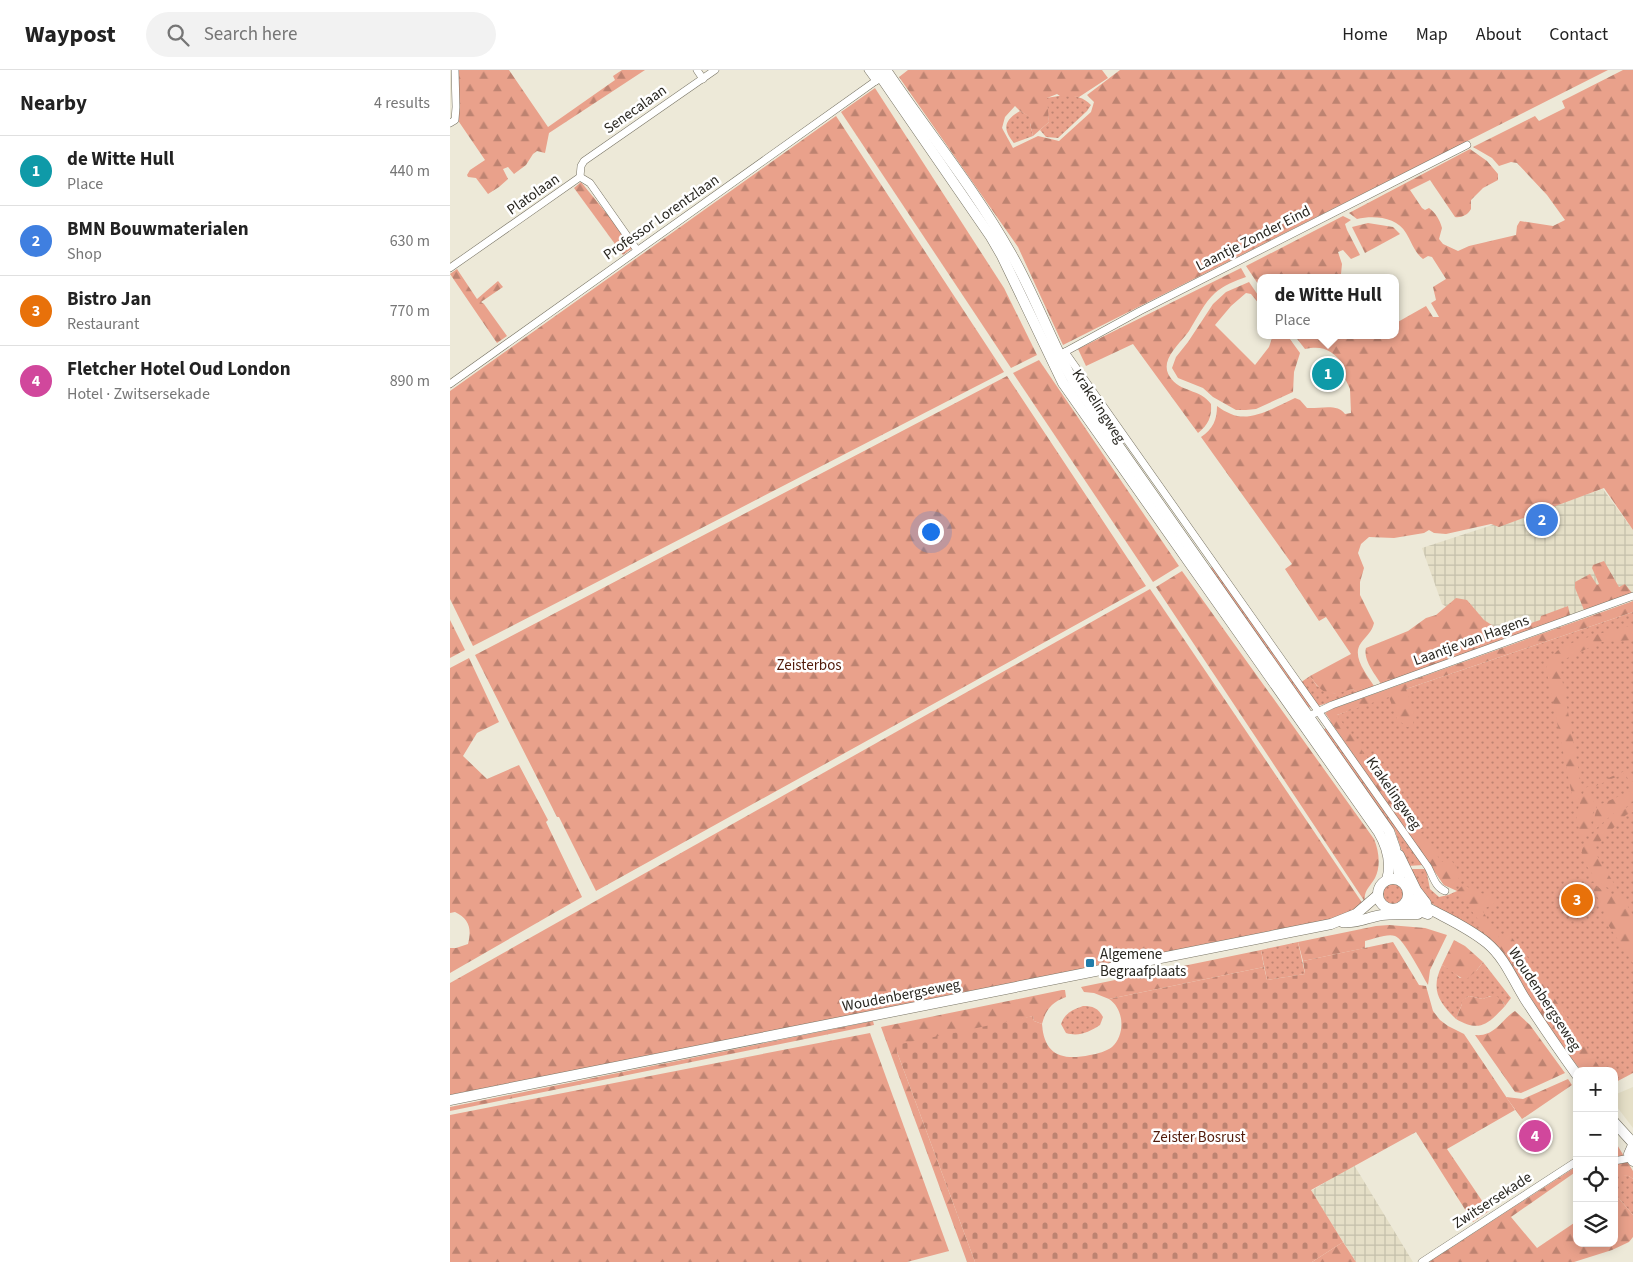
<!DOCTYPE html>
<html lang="en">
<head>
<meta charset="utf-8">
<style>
  body { margin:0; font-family:"Source Sans 3",sans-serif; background:#f2f2f2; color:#222 }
  .controls { position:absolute; right:15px; bottom:15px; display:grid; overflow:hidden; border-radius:10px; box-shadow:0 2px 12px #0003 }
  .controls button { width:45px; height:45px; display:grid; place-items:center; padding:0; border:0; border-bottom:1px solid #e0e0e0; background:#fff; color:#222; font:25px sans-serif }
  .you { position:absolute; left:480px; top:461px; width:18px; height:18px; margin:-12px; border:4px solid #fff; border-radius:50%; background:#1a73e8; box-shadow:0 0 0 8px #1a73e833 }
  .badge { display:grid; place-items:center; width:32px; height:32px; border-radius:50%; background:#ea580c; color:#fff; font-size:16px; font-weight:700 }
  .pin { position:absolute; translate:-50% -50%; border:2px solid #fff; box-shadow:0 1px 5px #0006 }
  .popup { position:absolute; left:807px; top:204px; width:142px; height:65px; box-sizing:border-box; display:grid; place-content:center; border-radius:10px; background:#fff; filter:drop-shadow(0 1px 4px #0005); font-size:16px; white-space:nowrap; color:#767676 }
  .popup b { font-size:19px; color:#222 }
  .popup::after { content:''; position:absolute; left:50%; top:100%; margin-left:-10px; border:10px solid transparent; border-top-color:#fff }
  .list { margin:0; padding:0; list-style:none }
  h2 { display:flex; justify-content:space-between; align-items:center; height:65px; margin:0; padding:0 20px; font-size:21px }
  h2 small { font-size:16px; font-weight:400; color:#767676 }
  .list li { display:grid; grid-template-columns:32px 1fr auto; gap:15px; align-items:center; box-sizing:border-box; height:70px; padding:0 20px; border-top:1px solid #e0e0e0 }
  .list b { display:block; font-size:19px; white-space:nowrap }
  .list p { margin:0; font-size:16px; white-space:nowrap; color:#767676 }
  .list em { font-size:16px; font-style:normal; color:#767676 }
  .icon { flex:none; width:28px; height:28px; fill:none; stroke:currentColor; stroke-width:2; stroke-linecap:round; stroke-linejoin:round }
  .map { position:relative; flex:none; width:1183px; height:1192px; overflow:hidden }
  header { display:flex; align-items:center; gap:30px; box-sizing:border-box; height:70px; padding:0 25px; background:#fff; border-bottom:1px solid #e0e0e0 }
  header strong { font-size:24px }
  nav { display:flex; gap:28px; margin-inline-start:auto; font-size:18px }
  .search { width:350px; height:45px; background:#f2f2f2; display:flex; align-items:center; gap:12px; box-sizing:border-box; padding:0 18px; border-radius:28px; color:#767676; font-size:19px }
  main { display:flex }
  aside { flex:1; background:#fff }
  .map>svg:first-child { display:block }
  .built { fill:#e5dfc7 }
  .industrial { fill:url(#industrial-grid) }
  .grass { fill:url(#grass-dots) }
  .forest { fill:url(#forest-firs) }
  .cemetery { fill:url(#cemetery-stones) }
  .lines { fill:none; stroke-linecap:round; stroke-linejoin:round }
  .street-casing { stroke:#767263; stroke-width:8 }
  .primary-casing { stroke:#767263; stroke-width:11 }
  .street { stroke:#fff; stroke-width:7 }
  .primary { stroke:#fff; stroke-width:10 }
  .poi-dot { fill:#217caa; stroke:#fff; stroke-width:2 }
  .labels { text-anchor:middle; stroke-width:5; stroke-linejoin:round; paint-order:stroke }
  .street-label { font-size:15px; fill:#292721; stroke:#fff }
  .park-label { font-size:15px; fill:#511b0a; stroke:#fff }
  .poi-label { font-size:15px; fill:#292721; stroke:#fff; text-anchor:start }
</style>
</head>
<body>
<header>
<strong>Waypost</strong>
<div class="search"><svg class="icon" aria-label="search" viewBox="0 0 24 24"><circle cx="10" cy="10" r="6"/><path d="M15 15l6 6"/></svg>Search here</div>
<nav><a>Home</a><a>Map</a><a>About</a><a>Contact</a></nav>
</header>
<main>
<aside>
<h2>Nearby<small>4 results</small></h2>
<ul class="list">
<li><span class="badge" style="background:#0f9aa8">1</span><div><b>de Witte Hull</b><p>Place</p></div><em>440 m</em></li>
<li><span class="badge" style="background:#3f7fe0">2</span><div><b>BMN Bouwmaterialen</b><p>Shop</p></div><em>630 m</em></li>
<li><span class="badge" style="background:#e8710a">3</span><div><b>Bistro Jan</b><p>Restaurant</p></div><em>770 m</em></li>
<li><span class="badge" style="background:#d1479c">4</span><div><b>Fletcher Hotel Oud London</b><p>Hotel · Zwitsersekade</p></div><em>890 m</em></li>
</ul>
</aside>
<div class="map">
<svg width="1183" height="1192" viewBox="0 0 1183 1192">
  <defs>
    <pattern id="industrial-grid" width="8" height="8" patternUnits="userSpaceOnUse" patternTransform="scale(1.25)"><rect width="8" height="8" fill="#e5dfc7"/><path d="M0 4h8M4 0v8" fill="none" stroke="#c4bfab"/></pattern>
    <pattern id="grass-dots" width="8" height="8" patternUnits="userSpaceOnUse" patternTransform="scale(1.25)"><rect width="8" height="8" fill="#e9a18b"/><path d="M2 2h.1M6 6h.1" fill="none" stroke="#bd8371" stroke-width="1.8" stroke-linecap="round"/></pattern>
    <pattern id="forest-firs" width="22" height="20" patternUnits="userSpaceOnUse" patternTransform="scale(1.25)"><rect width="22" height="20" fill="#e9a18b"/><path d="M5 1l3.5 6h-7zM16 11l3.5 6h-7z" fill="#bd8371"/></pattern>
    <pattern id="cemetery-stones" width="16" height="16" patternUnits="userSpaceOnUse" patternTransform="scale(1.25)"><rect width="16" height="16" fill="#e9a18b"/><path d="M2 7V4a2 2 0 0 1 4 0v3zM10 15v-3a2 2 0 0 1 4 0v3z" fill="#bd8371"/></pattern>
  </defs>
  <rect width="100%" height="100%" fill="#ede9d8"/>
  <path class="built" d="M 1183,1017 L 1183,1058 L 1164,1033 L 1164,1025 Z"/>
  <g class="industrial">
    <path d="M 1153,419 L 1183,460 L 1183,523 L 1047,571 L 992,534 L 972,478 Z"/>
    <path d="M 904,1095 L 963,1192 L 906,1192 L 861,1121 Z"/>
  </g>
  <g class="grass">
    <path d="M 615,25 C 626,26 633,27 641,35 L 637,41 L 608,68 L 596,67 L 590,60 L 599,52 L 596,28 Z"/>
    <path d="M 570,41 L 581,47 L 580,53 L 583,66 L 564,73 C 552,59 554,50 570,41 Z"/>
    <path d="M 763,497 L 862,638 L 858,637 L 757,499 Z"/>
    <path d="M 1183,542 L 1183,1003 L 1164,1013 L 1164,1001 L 1132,1001 L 1031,862 C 1014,850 983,839 971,823 C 966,817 963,807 959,799 L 976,799 L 980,819 L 989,827 L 998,825 L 1007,821 L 994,815 L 880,651 L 887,645 L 956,619 Z"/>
    <path d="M 860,606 L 867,616 L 883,624 L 894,620 L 903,619 L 908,623 L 868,636 L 850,613 Z"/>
    <path d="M 877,657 L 974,795 L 957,796 L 945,761 L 909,710 L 871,662 Z"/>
    <circle cx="943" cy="824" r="10"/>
    <path d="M 848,872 L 855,904 L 817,910 L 811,880 Z"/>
    <path d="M 1033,892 L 1061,928 L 1055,936 L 1053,932 L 1040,926 L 1033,929 L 1019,926 L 1012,931 L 1012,934 L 1006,949 C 989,932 980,920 992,895 L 1000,899 L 1010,908 L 1027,900 Z"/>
    <path d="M 633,936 C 643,936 648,938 653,947 L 650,955 C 639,962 629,967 616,963 L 611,954 C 615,943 622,940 633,936 Z"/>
    <path d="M 1168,1104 L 1179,1106 L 1183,1109 L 1183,1145 L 1166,1125 L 1164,1126 L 1164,1106 Z"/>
  </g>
  <g class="forest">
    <path d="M 7,0 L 59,0 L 98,57 L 165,10 L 163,6 L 172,0 L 195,0 L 99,63 L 95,83 L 87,81 L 83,84 L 76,95 L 64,104 L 58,97 L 53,99 L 58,109 L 49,117 L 38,124 L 26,108 L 18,107 L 17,105 L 20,100 L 35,90 L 7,49 Z"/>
    <path d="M 458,0 L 652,0 L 658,8 L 629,27 L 610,26 L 607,24 L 597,28 L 599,52 L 583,66 L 580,53 L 580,47 L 570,41 L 565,36 L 555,47 L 552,58 L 563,78 L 588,66 L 609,71 L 641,42 L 644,32 L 637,25 L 670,0 L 1158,0 L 613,275 L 568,177 L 449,7 Z"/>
    <path d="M 1173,0 L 1183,0 L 1183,460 L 1154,418 L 1049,457 L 1041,454 L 996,464 L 984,463 L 979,460 L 974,463 L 944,468 L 919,467 L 911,474 L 908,483 L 914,498 L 910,512 L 910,525 L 924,553 C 922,562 916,566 911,573 C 901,586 917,605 924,616 L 908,623 L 903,619 C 896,620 888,624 883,624 C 873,625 865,613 860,606 L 901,584 L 876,547 L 869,551 L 835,499 L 842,494 L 751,367 C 763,359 767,350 767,336 C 771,339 776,342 781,344 C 801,353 827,336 845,328 L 850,330 L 857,338 C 869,339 888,333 895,344 L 901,343 L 900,319 L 892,302 L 894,295 C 882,280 873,275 855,279 L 844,265 L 946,265 L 946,253 L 976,236 L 983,247 L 989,247 L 981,233 L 986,230 L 983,217 L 996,209 L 982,187 L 978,186 L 973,189 C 965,183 961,171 956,163 C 947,147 924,145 907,149 L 899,143 L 1020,79 L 1037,91 L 1048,104 L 1048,110 L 1033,118 L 1021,130 L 1021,139 C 1018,145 1011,148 1005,147 L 980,110 L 960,120 L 972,138 L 975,140 L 979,138 C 985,142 990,150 992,158 L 989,169 L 993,174 L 1008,181 L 1019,176 L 1066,165 L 1067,156 L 1070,151 L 1103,156 L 1115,150 L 1097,125 L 1067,93 L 1061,92 L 1049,96 L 1042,88 L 1023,77 L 1085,46 L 1089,51 L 1115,38 L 1112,31 Z"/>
    <path d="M 425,18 L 554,218 L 587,285 L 561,298 L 391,42 Z"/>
    <path d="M 386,46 L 554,302 L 23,576 L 0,529 L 0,321 Z"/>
    <path d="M 131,112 L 184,177 L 173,185 L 124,118 Z"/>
    <path d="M 893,146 L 901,150 L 895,154 L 897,160 L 910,185 L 901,189 L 893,180 L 888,182 L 892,194 L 891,204 L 893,208 L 810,208 L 810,217 L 796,196 Z"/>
    <path d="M 918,153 L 943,157 L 950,164 L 915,183 L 902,157 Z"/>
    <path d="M 791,198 L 796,207 C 785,211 774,215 765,223 C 754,233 747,248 739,261 C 732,271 720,281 717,293 C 716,298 717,303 720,307 C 729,322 751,319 761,334 C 762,347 758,355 748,363 L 683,274 L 636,296 L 628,279 Z"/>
    <path d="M 7,199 L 27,229 L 48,211 L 53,217 L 31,232 L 34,234 L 57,266 L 47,273 L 0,204 Z"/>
    <path d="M 799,212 L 810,228 L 810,235 L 801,224 L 796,223 L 781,236 L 765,255 L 805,295 L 819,277 L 823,265 L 837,265 L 850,283 L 844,302 L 843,322 L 806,339 L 796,340 L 786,340 L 763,327 L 753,318 L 728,308 L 722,298 L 726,287 L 738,272 L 763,234 L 776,222 Z"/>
    <path d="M 589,290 L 729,496 L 703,512 L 563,303 Z"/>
    <path d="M 557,306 L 696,516 L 146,821 L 109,747 L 107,747 L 25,585 Z"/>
    <path d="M 1154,491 L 1169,517 L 1175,514 L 1182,523 L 1134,540 L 1125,518 L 1125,512 L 1140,504 L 1147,515 L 1149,514 L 1142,498 L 1143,495 Z"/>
    <path d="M 732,501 L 924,769 C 929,781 931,796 925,808 C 920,817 913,821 915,832 L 706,517 Z"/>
    <path d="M 700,519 L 913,834 L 898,844 L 884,850 L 0,1025 L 0,913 Z"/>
    <path d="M 1006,528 L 1017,530 L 1034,550 L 1048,559 L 1054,569 L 931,614 C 925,604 913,590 916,578 L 958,561 L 976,548 L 986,545 Z"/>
    <path d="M 1183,531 L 1183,542 L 956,619 L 964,642 L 963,656 L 957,657 L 947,649 L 939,627 L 887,645 L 961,750 L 971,752 L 976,759 L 970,763 L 992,792 L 999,788 L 1006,796 L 1010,806 L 1006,812 L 1000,817 L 994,815 L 875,643 L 882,639 Z"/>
    <path d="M 1118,536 L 1120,545 L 1061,567 L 1058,561 L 1090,550 L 1091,546 Z"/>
    <path d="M 0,550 L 15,580 L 0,588 Z"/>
    <path d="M 1183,555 L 1183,570 L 1151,572 L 1109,592 L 1132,719 L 1125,740 L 1096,598 C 1099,591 1102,586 1107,581 C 1126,568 1161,561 1183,555 Z"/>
    <path d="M 19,588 L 49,652 L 27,663 L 13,686 L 37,709 L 69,695 L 98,750 L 96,752 L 132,827 L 0,903 L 0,878 L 6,878 L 18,874 C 22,858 19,849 5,842 L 0,843 L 0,598 Z"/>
    <path d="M 1177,700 L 1183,712 L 1183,720 L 1175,703 L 1139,719 L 1145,735 L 1138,763 L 1135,768 L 1133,768 L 1131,767 L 1126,745 L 1135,718 Z"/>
    <path d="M 1183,720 L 1183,730 L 1172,736 L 1141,763 L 1147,736 Z"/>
    <path d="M 1183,733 L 1183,742 L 1176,745 L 1143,779 L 1168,820 C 1157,820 1149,813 1143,805 C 1138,798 1131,789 1132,780 C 1134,771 1174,739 1183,733 Z"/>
    <path d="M 1143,813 C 1152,820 1159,826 1171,825 L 1183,845 L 1183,893 L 1153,847 L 1154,841 L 1141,814 Z"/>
    <path d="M 1013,815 C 1020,818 1028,823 1035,824 C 1044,825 1036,821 1044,826 L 1045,833 L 1032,840 L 1050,869 L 1059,864 L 1078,888 L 1152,1001 L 1132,1001 L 1117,984 L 1038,869 L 1040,866 L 1007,821 Z"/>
    <path d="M 939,855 L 975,858 L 997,865 L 980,900 L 978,915 C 972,905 954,869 945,866 C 938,863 923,869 915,871 L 915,878 L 853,891 L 848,872 L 926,856 Z"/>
    <path d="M 1004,870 L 1015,876 L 1033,892 L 1027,900 L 1017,909 C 1009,909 1000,899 992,895 Z"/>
    <path d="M 811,880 L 814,897 L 659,929 L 644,923 L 634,922 L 631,917 Z"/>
    <path d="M 612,920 L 615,920 L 616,927 C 602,932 596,939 592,954 L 584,951 L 583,946 L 447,982 L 525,1192 L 517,1192 L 431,957 Z"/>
    <path d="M 1019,926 L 1033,929 C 1044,924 1049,925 1055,936 C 1038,954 1030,963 1006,949 L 1012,934 L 1011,931 Z"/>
    <path d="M 1065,941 L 1080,955 L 1115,1003 L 1071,1023 L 1065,1022 L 1025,965 C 1045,967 1051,950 1065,941 Z"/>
    <path d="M 423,951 L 424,955 L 0,1041 L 0,1037 Z"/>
    <path d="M 420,963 L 499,1181 L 457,1192 L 0,1192 L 0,1045 Z"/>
    <path d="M 1118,1009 L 1122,1015 L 1072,1049 L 1056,1027 L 1073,1029 Z"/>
    <path d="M 1166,1073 L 1183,1101 L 1183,1109 L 1179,1106 L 1164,1105 L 1164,1074 Z"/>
    <path d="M 1127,1096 L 1127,1101 L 1061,1147 L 1087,1178 L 1127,1151 L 1127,1173 L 1164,1173 L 1164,1126 L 1166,1125 L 1183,1145 L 1183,1167 L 1179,1172 L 1162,1180 L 1124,1192 L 979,1192 Z"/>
    <path d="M 893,1172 L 906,1192 L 862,1192 Z"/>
  </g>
  <path class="cemetery" d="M 943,872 L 969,915 L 976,916 L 983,941 L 990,950 L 998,956 L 1014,964 L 1065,1040 L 997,1079 L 1039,1141 L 1023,1152 L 966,1062 L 861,1120 L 893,1172 L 862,1192 L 525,1192 L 447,982 L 446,975 L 583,946 L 584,951 L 592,954 C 594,985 612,991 640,985 C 647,984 657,981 662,977 C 676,964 674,939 659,929 L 814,897 L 817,910 L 855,904 L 853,891 Z"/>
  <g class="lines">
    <g class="street-casing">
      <g id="street">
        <path d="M 247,0 L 253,9"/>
        <path d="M 418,0 L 426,11"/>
        <path d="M 0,53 L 5,50 L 6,37 L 5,0"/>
        <path d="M 130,107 L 131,96 L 134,91 L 265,0"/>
        <path d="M 0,198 L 130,107 L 140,113 L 187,180"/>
        <path d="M 615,282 L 978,797 C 983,806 985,817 995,821"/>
        <path d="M 613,283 L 690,241 L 1017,75"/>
        <path d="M 0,314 L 434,5"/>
        <path d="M 855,648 L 882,635 L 1183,526"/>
        <path d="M 1164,1091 L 1180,1088"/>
        <path d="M 972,1192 L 1127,1091"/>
      </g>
    </g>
    <g class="primary-casing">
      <g id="primary">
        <path d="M 426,0 L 541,167 L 552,186 L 613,313 L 928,761 C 937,776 942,793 937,810"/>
        <path d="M 436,0 C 477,61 524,118 560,182 C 584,223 600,269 623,311 L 939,761 L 945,778 L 950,810"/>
        <path d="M 949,785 L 966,820 L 976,833"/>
        <circle cx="943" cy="824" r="15"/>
        <path d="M 958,826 C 964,831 971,834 978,838 C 998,849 1019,858 1037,873 C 1055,888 1063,910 1075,929 C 1092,955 1109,980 1127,1005"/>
        <path d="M 954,835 L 978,844"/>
        <path d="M 892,852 C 907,854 918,847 932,845 C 944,844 956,844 968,844"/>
        <path d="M 0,1030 L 881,854 L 906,844 L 928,825"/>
        <path d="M 1164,1052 L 1183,1073"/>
        <path d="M 1183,1075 L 1179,1084 L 1183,1091"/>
      </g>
    </g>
    <use href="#street" class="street"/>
    <use href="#primary" class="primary"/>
  </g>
  <rect class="poi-dot" x="635" y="888" width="10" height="10" rx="2.5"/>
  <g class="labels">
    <g class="street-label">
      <text transform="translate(185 39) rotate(-35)" y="5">Senecalaan</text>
      <text transform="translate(83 124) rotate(-35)" y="5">Platolaan</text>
      <text transform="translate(211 147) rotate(-35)" y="5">Professor Lorentzlaan</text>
      <text transform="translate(803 168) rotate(-27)" y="5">Laantje Zonder Eind</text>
      <text transform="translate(649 336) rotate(57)" y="5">Krakelingweg</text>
      <text transform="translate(1021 570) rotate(-20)" y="5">Laantje van Hagens</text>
      <text transform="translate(944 723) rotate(55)" y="5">Krakelingweg</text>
      <text transform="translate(451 925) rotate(-11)" y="5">Woudenbergseweg</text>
      <text transform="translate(1095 929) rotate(57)" y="5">Woudenbergseweg</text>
      <text transform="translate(1042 1130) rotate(-33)" y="5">Zwitsersekade</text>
    </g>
    <g class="park-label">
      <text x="359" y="600">Zeisterbos</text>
      <text x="749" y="1072">Zeister Bosrust</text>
    </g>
    <g class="poi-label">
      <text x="650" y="889">Algemene<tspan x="650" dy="17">Begraafplaats</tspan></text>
    </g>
  </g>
</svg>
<div class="controls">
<button>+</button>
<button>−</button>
<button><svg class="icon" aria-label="locate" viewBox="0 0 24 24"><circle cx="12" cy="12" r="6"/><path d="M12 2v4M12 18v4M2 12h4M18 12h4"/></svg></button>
<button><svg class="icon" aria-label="layers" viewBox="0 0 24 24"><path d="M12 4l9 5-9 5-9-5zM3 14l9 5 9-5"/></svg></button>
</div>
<div class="you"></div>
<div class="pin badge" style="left:878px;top:304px;background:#0f9aa8">1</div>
<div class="popup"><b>de Witte Hull</b>Place</div>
<div class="pin badge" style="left:1092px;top:450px;background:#3f7fe0">2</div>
<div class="pin badge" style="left:1127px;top:830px;background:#e8710a">3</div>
<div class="pin badge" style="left:1085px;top:1066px;background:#d1479c">4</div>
</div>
</main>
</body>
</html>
